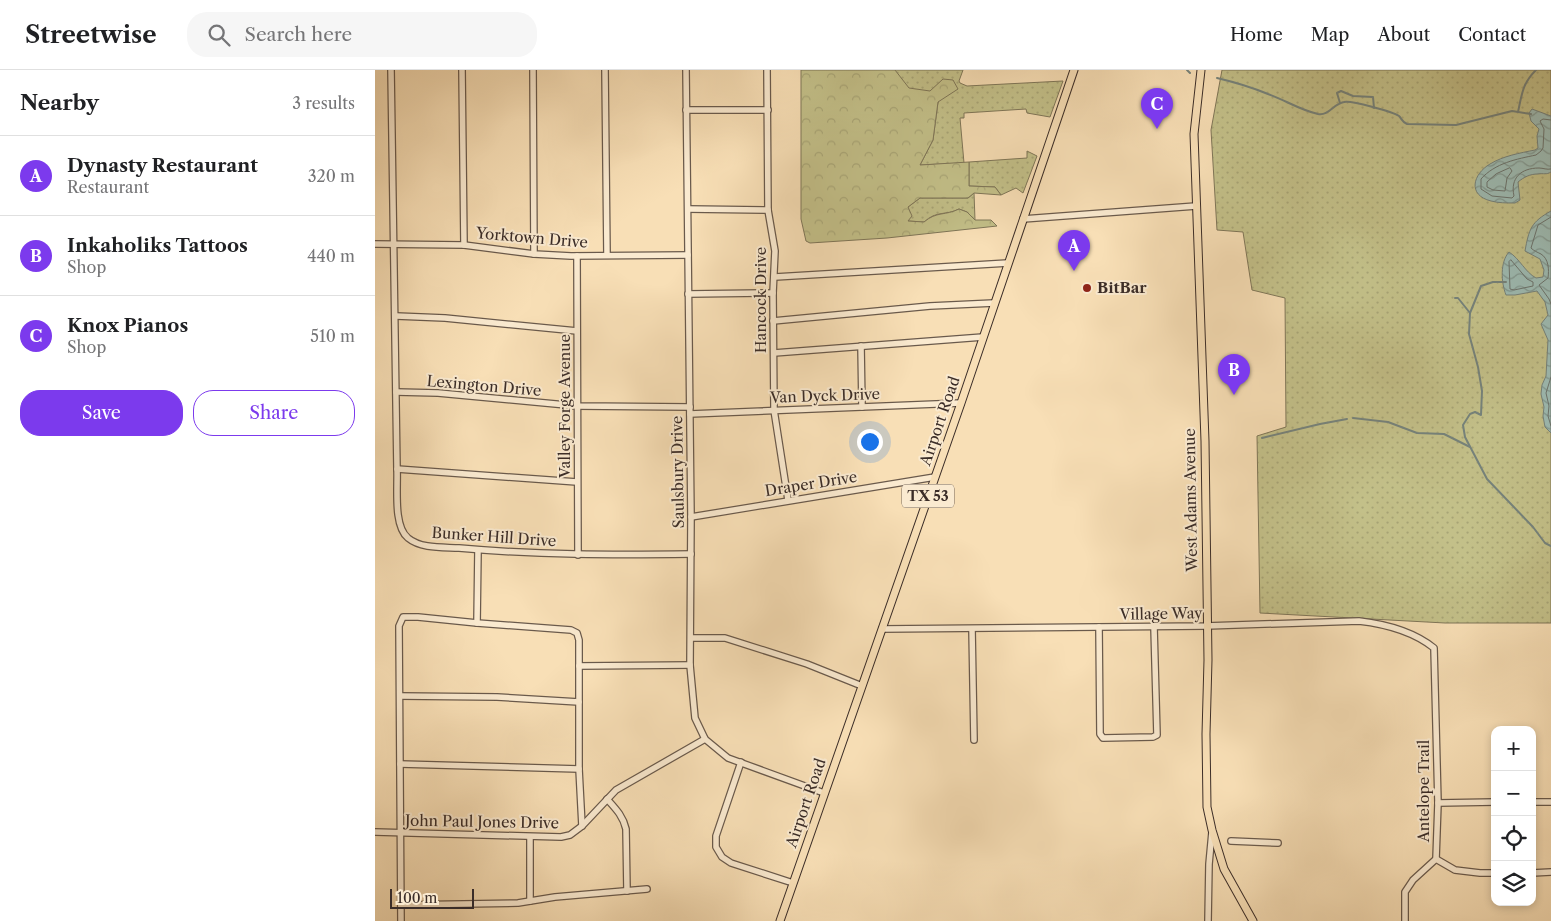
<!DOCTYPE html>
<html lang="en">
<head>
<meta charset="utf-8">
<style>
  body { margin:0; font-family:"Libre Caslon Text",serif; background:#f6f6f6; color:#202124 }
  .controls { position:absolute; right:15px; bottom:15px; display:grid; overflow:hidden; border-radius:10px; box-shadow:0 2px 8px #0003 }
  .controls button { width:45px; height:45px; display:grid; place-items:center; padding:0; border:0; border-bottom:1px solid #e0e0e0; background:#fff; color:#202124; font:25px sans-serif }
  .scale { position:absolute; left:15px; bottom:12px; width:84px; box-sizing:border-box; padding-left:5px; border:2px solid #3b2d28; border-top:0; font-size:14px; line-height:18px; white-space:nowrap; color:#3b2d28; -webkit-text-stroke:4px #faead0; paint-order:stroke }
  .you { position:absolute; left:494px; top:371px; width:18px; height:18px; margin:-12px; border:4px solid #fff; border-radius:50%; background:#1a73e8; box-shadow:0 0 0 8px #1a73e833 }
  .badge { display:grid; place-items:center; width:32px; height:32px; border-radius:50%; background:#7c3aed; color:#fff; font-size:16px; font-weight:700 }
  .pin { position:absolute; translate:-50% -41px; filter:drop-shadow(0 1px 2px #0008) }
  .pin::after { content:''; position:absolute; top:26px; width:18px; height:15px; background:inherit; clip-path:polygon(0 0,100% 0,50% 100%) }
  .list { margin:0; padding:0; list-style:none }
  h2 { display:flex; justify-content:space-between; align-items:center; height:65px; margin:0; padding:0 20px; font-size:21px }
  h2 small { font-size:16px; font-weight:400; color:#757577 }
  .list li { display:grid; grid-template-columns:32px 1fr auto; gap:15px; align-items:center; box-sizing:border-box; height:80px; padding:0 20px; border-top:1px solid #e0e0e0 }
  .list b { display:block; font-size:19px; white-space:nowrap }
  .list p { margin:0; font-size:16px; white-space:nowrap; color:#757577 }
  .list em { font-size:16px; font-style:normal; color:#757577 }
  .actions { display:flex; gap:10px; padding:15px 20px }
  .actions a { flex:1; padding:11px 0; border:1px solid #7c3aed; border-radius:20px; text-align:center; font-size:18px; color:#7c3aed }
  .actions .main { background:#7c3aed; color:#fff }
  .icon { flex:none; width:28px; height:28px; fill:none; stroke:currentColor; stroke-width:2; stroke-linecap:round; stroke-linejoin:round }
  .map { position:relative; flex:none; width:1176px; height:851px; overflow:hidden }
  header { display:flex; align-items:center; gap:30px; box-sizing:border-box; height:70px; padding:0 25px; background:#fff; border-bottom:1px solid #e0e0e0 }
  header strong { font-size:24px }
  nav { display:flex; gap:28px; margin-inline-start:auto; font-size:18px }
  .search { width:350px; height:45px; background:#f6f6f6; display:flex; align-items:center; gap:12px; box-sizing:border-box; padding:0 18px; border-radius:20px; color:#757577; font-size:19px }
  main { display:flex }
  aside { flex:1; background:#fff }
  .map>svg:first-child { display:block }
  .grass { fill:url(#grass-dots); stroke:#7f7658 }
  .forest { fill:url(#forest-crowns); stroke:#7f7658 }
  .water { fill:url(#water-waves); stroke:#76837c }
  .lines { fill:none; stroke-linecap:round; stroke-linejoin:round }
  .shore { stroke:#6c746e; stroke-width:1 }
  .stream { stroke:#76837c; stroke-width:2 }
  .minor-casing { stroke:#6a5a4c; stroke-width:8 }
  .major-casing { stroke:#3b2d28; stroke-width:9 }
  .minor { stroke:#faead0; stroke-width:5.5 }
  .major { stroke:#f8dfb6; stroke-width:7 }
  .poi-dot { fill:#8f2418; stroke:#faead0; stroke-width:2 }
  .labels { text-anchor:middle; stroke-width:4; stroke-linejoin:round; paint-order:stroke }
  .shield { fill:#faead0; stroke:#74665a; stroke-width:1 }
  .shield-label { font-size:14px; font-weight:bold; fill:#3b2d28 }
  .street-label { font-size:15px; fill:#3b2d28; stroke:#faead0 }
  .poi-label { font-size:15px; font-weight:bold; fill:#3b2d28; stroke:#faead0; text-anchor:start }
</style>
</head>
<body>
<header>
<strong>Streetwise</strong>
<div class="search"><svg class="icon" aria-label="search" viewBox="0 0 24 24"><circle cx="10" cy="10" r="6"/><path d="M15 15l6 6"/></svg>Search here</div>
<nav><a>Home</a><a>Map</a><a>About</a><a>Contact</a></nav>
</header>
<main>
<aside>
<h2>Nearby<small>3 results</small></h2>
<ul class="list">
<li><span class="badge">A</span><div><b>Dynasty Restaurant</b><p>Restaurant</p></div><em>320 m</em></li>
<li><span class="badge">B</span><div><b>Inkaholiks Tattoos</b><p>Shop</p></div><em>440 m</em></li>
<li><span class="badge">C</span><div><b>Knox Pianos</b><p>Shop</p></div><em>510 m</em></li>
</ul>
<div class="actions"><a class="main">Save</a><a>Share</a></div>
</aside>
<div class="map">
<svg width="1176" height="851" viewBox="0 0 1176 851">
  <defs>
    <pattern id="grass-dots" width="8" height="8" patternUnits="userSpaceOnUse" patternTransform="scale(1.25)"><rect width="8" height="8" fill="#c3c089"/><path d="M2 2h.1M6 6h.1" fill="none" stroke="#a8a576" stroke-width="1.8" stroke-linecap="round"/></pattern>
    <pattern id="forest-crowns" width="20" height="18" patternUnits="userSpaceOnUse" patternTransform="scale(1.25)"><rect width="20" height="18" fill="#c3c089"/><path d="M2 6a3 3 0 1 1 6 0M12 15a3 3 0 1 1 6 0" fill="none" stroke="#a8a576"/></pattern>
    <pattern id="water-waves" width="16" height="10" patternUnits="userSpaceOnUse" patternTransform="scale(1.25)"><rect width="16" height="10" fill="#9ebcb4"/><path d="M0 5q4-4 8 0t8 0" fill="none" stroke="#829992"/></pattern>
  </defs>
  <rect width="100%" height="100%" fill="#f8dfb6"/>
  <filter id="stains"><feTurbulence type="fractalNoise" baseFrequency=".004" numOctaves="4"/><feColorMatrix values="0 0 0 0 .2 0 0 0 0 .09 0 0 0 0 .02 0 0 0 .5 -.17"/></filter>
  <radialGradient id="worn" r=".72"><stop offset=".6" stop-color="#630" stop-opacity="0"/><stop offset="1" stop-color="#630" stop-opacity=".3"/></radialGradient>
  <g class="grass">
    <path d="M 473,0 L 588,0 L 584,11 L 585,13 L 592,16 L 688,11 L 675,47 L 652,43 L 651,39 L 589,43 L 589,48 L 585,48 L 589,93 L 545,95 L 558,70 L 563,32 L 578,10 L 550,51 Z"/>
    <path d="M 847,0 L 1176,0 L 1176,553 L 1070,553 L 885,543 L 882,366 L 911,357 L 910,228 L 877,220 L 868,162 L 842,160 L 836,60 Z"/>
    <path d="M 652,81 L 662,86 L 648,123 L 641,118 L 626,125 L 620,117 L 594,116 L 594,92 L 652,88 Z"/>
    <path d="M 599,123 L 600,150 L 592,142 L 584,139 C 570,146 562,140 549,152 L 533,151 L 533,137 L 545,128 L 593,128 Z"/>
  </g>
  <path class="forest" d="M 426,0 L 520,0 L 534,18 L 555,21 L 568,9 L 578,10 L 583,19 L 563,32 L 558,70 L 545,95 L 594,92 L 594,116 L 620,117 L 626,125 L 599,123 L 593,128 L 545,128 L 533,137 L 537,146 L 533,151 L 549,152 C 562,141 570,146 584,139 L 592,142 L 600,150 L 616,150 L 622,156 L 512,168 L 435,173 L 431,171 L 426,149 Z"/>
  <g class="water">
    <path d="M 1157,39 L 1176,46 L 1176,102 C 1171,105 1169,103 1163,104 C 1155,104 1149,107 1143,112 L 1145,130 L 1140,133 C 1132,133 1123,133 1116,131 C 1092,125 1098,104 1115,94 C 1128,86 1145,83 1160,80 L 1163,78 L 1162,66 L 1164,59 L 1156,51 L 1154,43 Z"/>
    <path d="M 1176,141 L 1176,363 L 1170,357 L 1168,346 L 1169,337 L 1166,324 L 1167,315 L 1171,306 L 1173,270 L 1166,254 L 1173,245 L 1170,232 L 1162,221 L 1140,225 L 1131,225 C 1126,212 1125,192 1134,182 C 1145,189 1150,202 1161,208 L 1168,207 L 1169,200 L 1165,189 L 1150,181 C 1154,159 1156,152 1176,141 Z"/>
  </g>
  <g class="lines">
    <g class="shore">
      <path d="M 1176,50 L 1168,49 L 1165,51 L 1169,59 L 1168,78 L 1166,81 L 1161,85 C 1142,89 1120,93 1106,109 L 1106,119 L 1117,126 L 1137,128 L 1139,126 C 1135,108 1146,98 1164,98 C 1168,98 1172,100 1176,99"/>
      <path d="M 1135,98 L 1137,101 L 1132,108 L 1130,121 L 1118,120 L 1112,117 L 1112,112 L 1121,104 Z"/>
      <path d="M 1176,147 L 1163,155 L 1156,178 C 1159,181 1162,182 1166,184 C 1174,189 1174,200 1173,208 L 1164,215 L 1174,229 L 1176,234"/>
      <path d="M 1136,190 L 1152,209 L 1158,212 L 1158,216 L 1139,220 L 1135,219 L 1134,192 Z"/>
      <path d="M 1176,307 L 1171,323 L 1174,336 L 1173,346 L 1176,356"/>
    </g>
    <g class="stream">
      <path d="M 812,0 L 815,3"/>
      <path d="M 842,8 C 859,12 876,17 893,24 C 910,30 925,40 943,44 C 954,46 958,34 969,32 C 976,30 1018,42 1024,46 C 1027,49 1027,52 1032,54 L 1081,55 L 1137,41 L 1156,44"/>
      <path d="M 965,33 L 962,23 L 966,21 L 978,26 L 998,27 L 999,38"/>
      <path d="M 1143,42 C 1147,24 1147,14 1161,0"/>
      <path d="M 1131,212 L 1118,212 L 1106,216 L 1095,243 L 1094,264 L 1103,297 L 1107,321 L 1106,345 L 1100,342 L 1095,344 L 1088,355 L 1090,367 L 1112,409 L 1158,457 L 1170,473 L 1176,476"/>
      <path d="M 1080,228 L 1083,228 L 1095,243"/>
      <path d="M 978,348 L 1013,352 L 1042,363 L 1069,364 L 1095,377"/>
      <path d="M 887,368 L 945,354 L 972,349"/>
    </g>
    <g class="minor-casing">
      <g id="minor">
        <path d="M 16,0 L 22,399 C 23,417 18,456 33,468 C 46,479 69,477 84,478 C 162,485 238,485 316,484"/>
        <path d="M 87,0 L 89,175"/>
        <path d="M 158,0 L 159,184"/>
        <path d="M 230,0 L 232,185"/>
        <path d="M 311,0 L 316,447 L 315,595 L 320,648 L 330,669 L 353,688 L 449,723"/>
        <path d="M 392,0 L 393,140 L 400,181 L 398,223 L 399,340 L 413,430"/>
        <path d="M 311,40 L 393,40"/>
        <path d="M 313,139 L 393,140"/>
        <path d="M 648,149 L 821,136"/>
        <path d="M 0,174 L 89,175 L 159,184 L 196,186 L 313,185"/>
        <path d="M 202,186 L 203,485"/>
        <path d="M 400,207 L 633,193"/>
        <path d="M 313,224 L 398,223"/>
        <path d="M 21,246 L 70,248 L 202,261"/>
        <path d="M 398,251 L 555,236 L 619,233"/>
        <path d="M 486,276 L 487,337"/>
        <path d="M 399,283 L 608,267"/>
        <path d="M 21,322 L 63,323 L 202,336 L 315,337"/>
        <path d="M 315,344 L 586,333"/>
        <path d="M 22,399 L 202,412"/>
        <path d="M 316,447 L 560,407"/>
        <path d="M 102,553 L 103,480"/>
        <path d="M 724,557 L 725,664 L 728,668 L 778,667 L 782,665 L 779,557"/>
        <path d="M 507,559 L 831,556 L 984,551 C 1010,554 1039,562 1059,578 L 1063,733 L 1061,789 L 1038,810 L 1030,822 L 1030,851"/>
        <path d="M 597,559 L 599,670"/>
        <path d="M 317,568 L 350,568 L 432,594 L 487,616"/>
        <path d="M 204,596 L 315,595"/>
        <path d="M 25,626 L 122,627 L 204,632"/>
        <path d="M 366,692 L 341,766 L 341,777 L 347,787 L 356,793 L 418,813"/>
        <path d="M 25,694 L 204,699"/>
        <path d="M 232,729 C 241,739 248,746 251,759 L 252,821"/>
        <path d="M 1157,732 L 1176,732"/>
        <path d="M 1063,733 L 1120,732"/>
        <path d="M 0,762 L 186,767 L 195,765 L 207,756 L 241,720 L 330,669"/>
        <path d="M 856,771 L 903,773"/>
        <path d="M 1061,789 L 1080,800 L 1105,803 L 1120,803"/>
        <path d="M 1157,803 L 1176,802"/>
        <path d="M 155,831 L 155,767"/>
        <path d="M 26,835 L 143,833 L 180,827 L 272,819"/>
        <path d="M 26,851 L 24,556 L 28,547 L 43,547 L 102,553 L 196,560 L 202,563 L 204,570 L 204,699 L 207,756"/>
        <path d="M 833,851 L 834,794 L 837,762"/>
      </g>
    </g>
    <g class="major-casing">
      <g id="major">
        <path d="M 826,0 L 819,64 L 830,371 L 833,590 L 831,664 L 832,737 L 837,760 L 849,799 L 878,851"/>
        <path d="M 405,851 L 586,333 L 699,0"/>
      </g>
    </g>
    <use href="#minor" class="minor"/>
    <use href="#major" class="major"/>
  </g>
  <circle class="poi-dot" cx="712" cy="218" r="5"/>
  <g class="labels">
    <rect class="shield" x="527" y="414.5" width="52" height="23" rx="4"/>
    <g class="shield-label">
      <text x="553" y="431">TX 53</text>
    </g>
    <g class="street-label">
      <text transform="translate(157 168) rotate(5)" y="5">Yorktown Drive</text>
      <text transform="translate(386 230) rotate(-90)" y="5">Hancock Drive</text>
      <text transform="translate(109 316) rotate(5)" y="5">Lexington Drive</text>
      <text transform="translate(450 326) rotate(-2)" y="5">Van Dyck Drive</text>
      <text transform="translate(190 336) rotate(-90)" y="5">Valley Forge Avenue</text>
      <text transform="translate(565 351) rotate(-71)" y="5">Airport Road</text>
      <text transform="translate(303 402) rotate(-91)" y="5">Saulsbury Drive</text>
      <text transform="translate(436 414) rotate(-9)" y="5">Draper Drive</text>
      <text transform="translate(816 430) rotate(-91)" y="5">West Adams Avenue</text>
      <text transform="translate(119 467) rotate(4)" y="5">Bunker Hill Drive</text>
      <text transform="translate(786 544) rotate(-1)" y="5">Village Way</text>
      <text transform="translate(1049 721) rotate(-90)" y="5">Antelope Trail</text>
      <text transform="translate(431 733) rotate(-71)" y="5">Airport Road</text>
      <text transform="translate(107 752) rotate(1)" y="5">John Paul Jones Drive</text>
    </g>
    <g class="poi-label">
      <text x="722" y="223">BitBar</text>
    </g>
  </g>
  <rect width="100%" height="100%" filter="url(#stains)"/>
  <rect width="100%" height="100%" fill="url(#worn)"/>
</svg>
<div class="controls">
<button>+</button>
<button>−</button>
<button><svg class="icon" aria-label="locate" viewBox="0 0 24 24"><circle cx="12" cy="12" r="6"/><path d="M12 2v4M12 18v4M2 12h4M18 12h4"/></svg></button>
<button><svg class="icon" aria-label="layers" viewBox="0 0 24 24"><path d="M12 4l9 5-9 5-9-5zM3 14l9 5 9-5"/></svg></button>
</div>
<div class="scale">100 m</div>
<div class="you"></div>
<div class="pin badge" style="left:699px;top:201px">A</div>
<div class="pin badge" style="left:859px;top:325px">B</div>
<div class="pin badge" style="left:782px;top:59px">C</div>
</div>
</main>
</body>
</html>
